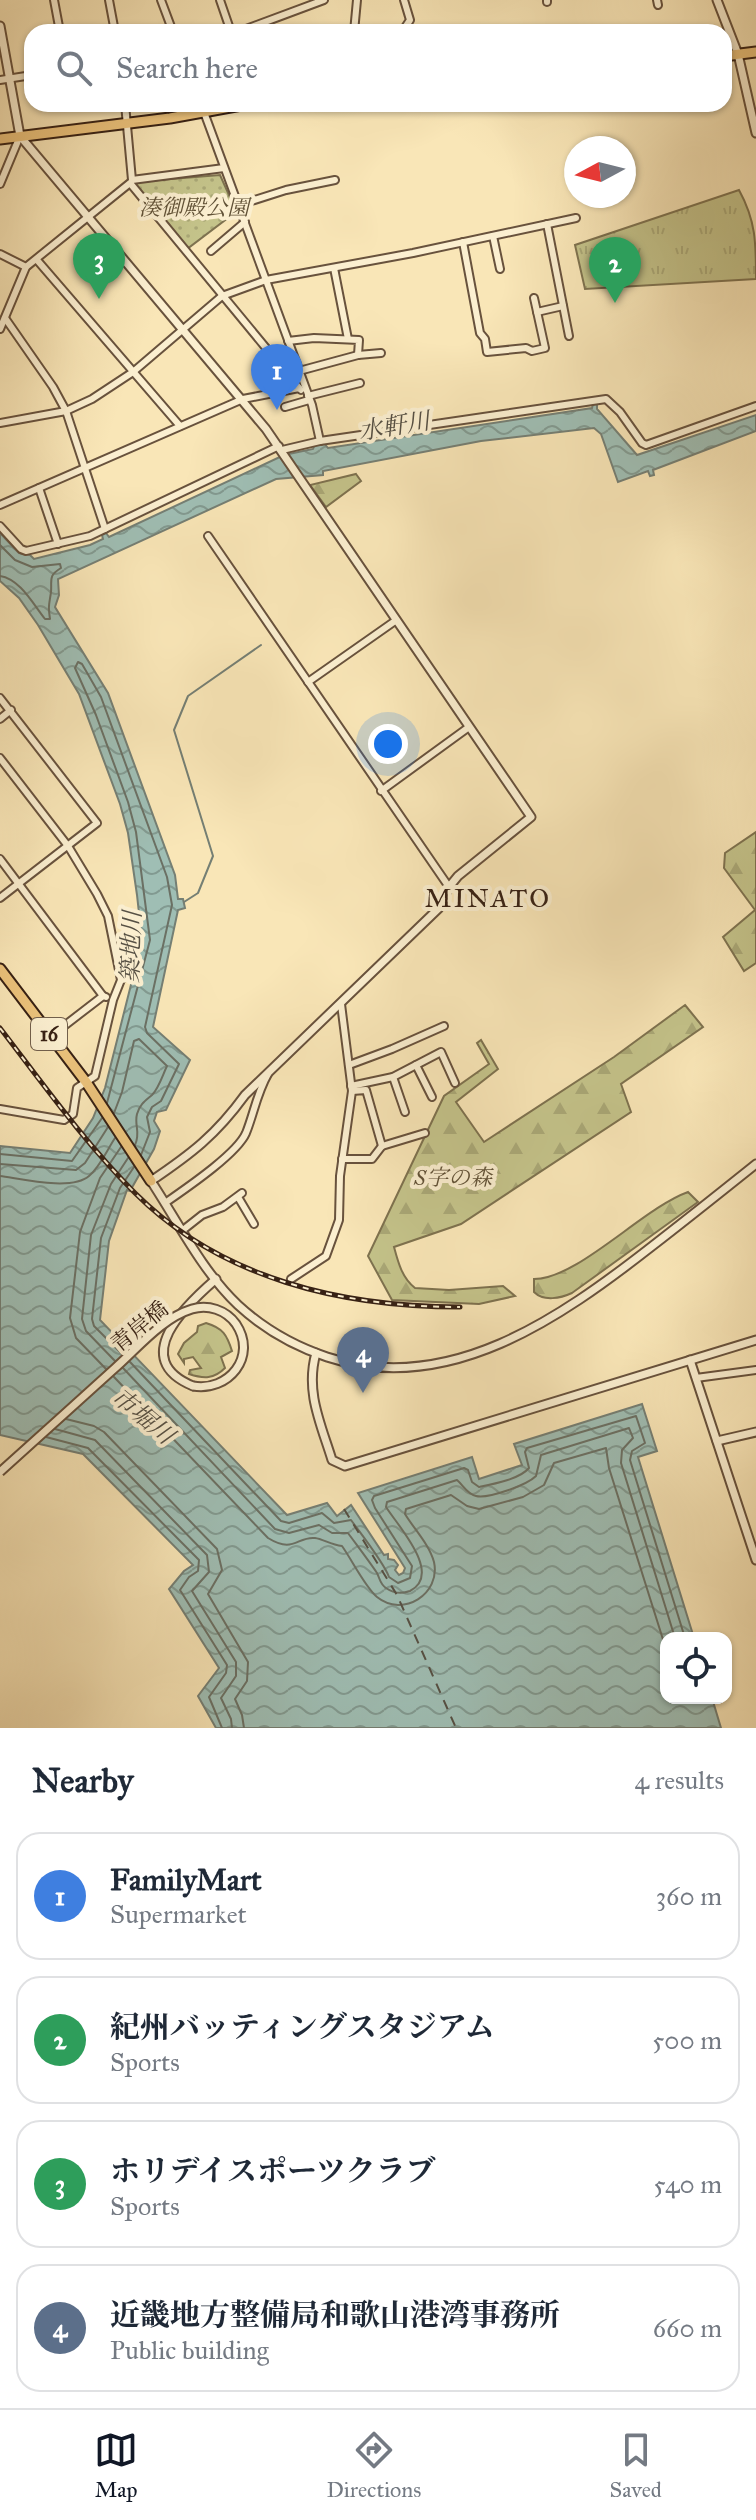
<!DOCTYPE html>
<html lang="en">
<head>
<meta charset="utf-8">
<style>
  body { margin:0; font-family:"IM FELL Great Primer","Noto Serif JP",serif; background:#f6f6f7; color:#1f2937 }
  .controls { position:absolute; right:24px; bottom:24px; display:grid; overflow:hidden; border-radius:16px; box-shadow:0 2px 6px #0004 }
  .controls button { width:72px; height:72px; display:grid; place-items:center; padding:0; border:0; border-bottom:2px solid #e0e1e3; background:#fff; color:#1f2937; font:40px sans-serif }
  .compass { position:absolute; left:564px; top:136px; width:72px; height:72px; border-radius:50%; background:#fff; box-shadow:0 2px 6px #0004; rotate:263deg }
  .you { position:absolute; left:388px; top:744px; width:28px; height:28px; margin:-20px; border:6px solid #fff; border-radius:50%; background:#1a73e8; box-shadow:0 0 0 12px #1a73e833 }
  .badge { display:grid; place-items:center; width:52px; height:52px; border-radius:50%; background:#111827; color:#fff; font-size:26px; font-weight:700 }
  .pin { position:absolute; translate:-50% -66px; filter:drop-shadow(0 2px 4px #0008) }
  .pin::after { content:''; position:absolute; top:42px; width:28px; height:24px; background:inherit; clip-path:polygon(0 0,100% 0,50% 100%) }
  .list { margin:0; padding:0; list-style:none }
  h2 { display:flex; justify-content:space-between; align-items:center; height:104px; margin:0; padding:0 32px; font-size:34px }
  h2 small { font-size:26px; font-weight:400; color:#747a83 }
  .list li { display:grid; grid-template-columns:52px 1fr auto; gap:24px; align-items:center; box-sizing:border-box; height:128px; margin:0 16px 16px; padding:0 16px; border:2px solid #e0e1e3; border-radius:24px }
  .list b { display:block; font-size:30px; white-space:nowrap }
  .list p { margin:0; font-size:26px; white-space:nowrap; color:#747a83 }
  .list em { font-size:26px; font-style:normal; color:#747a83 }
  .icon { flex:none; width:44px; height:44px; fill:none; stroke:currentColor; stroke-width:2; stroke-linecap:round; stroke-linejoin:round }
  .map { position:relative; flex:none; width:756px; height:1728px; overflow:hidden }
  .search { position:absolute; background:#fff; box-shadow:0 2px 6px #0004; left:24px; right:24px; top:24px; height:88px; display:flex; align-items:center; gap:20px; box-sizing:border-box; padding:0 28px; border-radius:24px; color:#747a83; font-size:30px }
  .sheet { height:680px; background:#fff }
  nav { display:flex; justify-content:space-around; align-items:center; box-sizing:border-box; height:112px; border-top:2px solid #e0e1e3; background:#fff; font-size:22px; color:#747a83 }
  nav a { display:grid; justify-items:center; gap:4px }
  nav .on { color:#111827 }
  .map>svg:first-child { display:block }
  .grass { fill:url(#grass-tufts); stroke:#7e724f; stroke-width:2 }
  .forest { fill:url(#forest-firs); stroke:#7e724f; stroke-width:2 }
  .park { fill:url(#park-dots); stroke:#7e724f; stroke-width:2 }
  .water { fill:url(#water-waves); stroke:#757f74; stroke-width:2 }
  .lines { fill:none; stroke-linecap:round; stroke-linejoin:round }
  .shore { stroke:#6b7064; stroke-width:2 }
  .stream { stroke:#757f74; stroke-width:2 }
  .ferry { stroke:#565044; stroke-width:2; stroke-dasharray:10 8; stroke-linecap:butt }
  .minor-casing { stroke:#68523d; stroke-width:10 }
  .tertiary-casing { stroke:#68523d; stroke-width:11 }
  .primary-casing { stroke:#372114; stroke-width:13 }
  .minor { stroke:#fbefd0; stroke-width:6 }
  .tertiary { stroke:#fbefd0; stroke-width:7 }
  .primary { stroke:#ecc37c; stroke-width:9 }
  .rail-casing { stroke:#372114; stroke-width:5 }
  .rail { stroke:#fbefd0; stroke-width:2; stroke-dasharray:6; stroke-linecap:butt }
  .tertiary-bridge-casing { stroke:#68523d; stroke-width:11; stroke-linecap:butt }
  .tertiary-bridge { stroke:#fbefd0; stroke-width:7 }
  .labels { text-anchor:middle; stroke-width:8; stroke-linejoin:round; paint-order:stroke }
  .shield { fill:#fbefd0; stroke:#725f4c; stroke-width:2 }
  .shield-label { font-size:20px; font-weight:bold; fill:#372114 }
  .park-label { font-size:22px; font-style:italic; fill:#615237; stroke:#fbefd0 }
  .street-label { font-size:22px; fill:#372114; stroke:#fbefd0 }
  .water-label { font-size:24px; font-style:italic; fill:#565044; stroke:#fbefd0 }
  .quarter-label { font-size:26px; letter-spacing:2px; fill:#372114; stroke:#fbefd0 }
</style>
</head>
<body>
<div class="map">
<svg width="756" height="1728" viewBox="0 0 756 1728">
  <defs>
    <pattern id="grass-tufts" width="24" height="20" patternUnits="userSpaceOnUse" patternTransform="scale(2)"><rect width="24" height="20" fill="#c4c38a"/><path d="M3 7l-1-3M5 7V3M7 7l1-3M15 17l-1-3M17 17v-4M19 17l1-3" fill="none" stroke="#a9a776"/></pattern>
    <pattern id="forest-firs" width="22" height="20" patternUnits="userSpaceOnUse" patternTransform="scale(2)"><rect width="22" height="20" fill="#c4c38a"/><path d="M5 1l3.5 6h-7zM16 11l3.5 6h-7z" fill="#a9a776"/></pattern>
    <pattern id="park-dots" width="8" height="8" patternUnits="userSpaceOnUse" patternTransform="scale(2)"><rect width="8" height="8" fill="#c4c38a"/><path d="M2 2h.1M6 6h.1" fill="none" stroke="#a9a776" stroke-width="1.8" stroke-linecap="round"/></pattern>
    <pattern id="water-waves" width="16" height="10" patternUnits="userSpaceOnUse" patternTransform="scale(2)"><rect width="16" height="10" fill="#9fbeb4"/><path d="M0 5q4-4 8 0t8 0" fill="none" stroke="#829a91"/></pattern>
  </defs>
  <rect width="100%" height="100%" fill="#f9e6b7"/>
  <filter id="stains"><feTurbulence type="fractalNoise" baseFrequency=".0025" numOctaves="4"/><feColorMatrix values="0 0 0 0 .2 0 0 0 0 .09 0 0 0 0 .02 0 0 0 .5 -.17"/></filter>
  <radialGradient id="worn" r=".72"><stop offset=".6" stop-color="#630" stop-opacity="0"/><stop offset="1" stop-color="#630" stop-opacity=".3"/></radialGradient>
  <path class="grass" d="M 739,190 C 756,221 756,243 756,279 L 585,289 L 575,245 Z"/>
  <g class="forest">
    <path d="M 356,474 L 361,481 L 326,507 L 310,485 Z"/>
    <path d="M 756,832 L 756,963 L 744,971 L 723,937 L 755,910 L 724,868 L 725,853 Z"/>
    <path d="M 685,1005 L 703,1027 L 621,1084 L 631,1112 L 461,1224 L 394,1247 C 398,1262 402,1278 415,1288 L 449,1290 L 503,1286 L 515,1296 L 479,1304 L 392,1300 L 368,1256 L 444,1096 L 489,1064 L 477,1043 L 481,1040 L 498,1069 L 456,1102 L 484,1142 L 614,1057 Z"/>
    <path d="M 688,1192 L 698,1202 L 572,1293 C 561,1298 544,1302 534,1292 L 534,1279 C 578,1279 643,1208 688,1192 Z"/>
    <path d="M 206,1323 C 223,1328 227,1335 232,1351 L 221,1357 L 225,1368 C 214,1379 204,1379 189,1374 L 190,1370 L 201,1368 L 193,1357 L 184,1359 L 184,1363 L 178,1354 L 184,1343 L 197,1332 L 198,1326 Z"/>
  </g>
  <path class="park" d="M 220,175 L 238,215 L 228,218 L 187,249 L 134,182 Z"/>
  <path class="water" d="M 593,404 L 597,404 L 597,409 L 637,455 L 756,415 L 756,431 L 653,470 L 654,475 L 650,476 L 648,471 L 618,482 L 601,434 L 594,428 L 481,441 L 323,471 L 323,475 L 276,479 L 58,579 L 59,595 L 55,607 L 108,693 L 175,875 L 178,899 L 183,899 L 185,908 L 178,910 L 153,1027 L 190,1060 L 166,1110 L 157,1112 L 154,1121 L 160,1131 L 154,1149 L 130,1191 L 127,1190 L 109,1241 L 100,1320 L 287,1515 L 327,1503 L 337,1516 L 351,1505 L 384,1555 L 388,1554 L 388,1559 L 394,1560 L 398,1565 L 395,1570 L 399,1575 L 403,1573 L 405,1568 L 358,1493 L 472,1457 L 479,1479 L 522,1465 L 514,1444 L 642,1404 L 657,1451 L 638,1457 L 694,1638 L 666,1638 L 666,1698 L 712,1698 L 721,1728 L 216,1728 L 198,1696 L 219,1668 L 169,1589 L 184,1571 L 193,1565 L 83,1454 L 0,1435 L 0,1146 L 70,1153 L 93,1118 L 105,1088 L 142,941 L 137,895 L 128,833 L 120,804 L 79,694 L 38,625 L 19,598 L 0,581 L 0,533 L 19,553 L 30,555 L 34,559 L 90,545 L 103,539 L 102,535 L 106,533 L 109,537 L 284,455 L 313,449 L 315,444 L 324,443 L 328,448 L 592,408 Z"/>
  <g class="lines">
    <g class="shore">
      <path d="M 0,545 L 15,560 L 32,567 L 60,564 L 61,568 C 48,576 52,579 51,592 C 49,606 48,605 50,619 L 45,619 C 33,604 20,579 0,576"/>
      <path d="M 107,1103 L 150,940 L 136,832 L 128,802 L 96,715 L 75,668 L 78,662 L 82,664 L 101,697 L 167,877 L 172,905 L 145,1027 L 147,1033 L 179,1064 L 161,1101 L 152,1107 L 147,1117 L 150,1132 L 141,1155"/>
      <path d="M 114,1113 L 122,1092 L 134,1041 L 139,1039 L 167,1066 C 163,1074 159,1088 152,1095 C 145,1101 140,1104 137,1114 C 134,1126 141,1132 135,1145"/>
      <path d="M 0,1154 L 72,1161 L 102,1118"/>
      <path d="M 0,1164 L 76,1170 L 85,1163 L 108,1127"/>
      <path d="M 0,1176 C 22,1179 72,1191 89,1176 C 100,1167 107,1150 115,1138"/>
      <path d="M 122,1354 L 94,1326 L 92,1319 L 101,1238 L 120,1188 L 134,1167"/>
      <path d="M 115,1361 L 86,1331 L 82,1319 L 91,1235 L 111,1184 L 128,1158"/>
      <path d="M 130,1362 L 281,1521 L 289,1523 L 322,1513 L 334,1523 L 351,1520 C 361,1534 384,1563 389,1577 L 398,1583 L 410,1578 L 412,1566 L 375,1508 L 372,1500 L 374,1496 L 464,1468 L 468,1470 L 472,1482 L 479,1487 C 494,1484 520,1479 529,1468 L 525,1452 L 527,1448 L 636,1416 L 645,1443 L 632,1451 L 630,1460 L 685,1638"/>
      <path d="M 123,1368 L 275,1529 L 289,1533 L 319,1525 L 332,1533 L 348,1533 C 356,1544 369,1561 377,1573 C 380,1579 380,1584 386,1588 C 393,1593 402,1594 410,1591 C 443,1574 398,1526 386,1507 L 387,1502 L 457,1480 C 463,1485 467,1494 476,1496 C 488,1499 527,1485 536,1476 L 541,1455 L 629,1428 L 633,1438 L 622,1450 L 621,1463 L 675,1638"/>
      <path d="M 106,1369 L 76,1338 L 70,1318 L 80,1232 L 100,1178 L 121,1147"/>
      <path d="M 114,1377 L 268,1538 C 294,1554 297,1536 315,1538 C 323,1539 331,1545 342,1546 C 352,1560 365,1587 377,1597 C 403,1618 441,1594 434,1562 C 429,1544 414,1529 405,1514 L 406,1509 L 451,1495 L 467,1506 L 479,1509 L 523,1497 L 544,1485 L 554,1463 L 606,1448 L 609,1468 L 666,1649"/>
      <path d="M 66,1419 L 94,1426 L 104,1432 L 217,1549 L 222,1570 L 208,1594 L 248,1662 L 247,1681 L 235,1699 L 242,1715 L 244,1728"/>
      <path d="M 55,1429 L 95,1440 L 207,1555 L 209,1572 L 192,1591 L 236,1662 L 236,1676 L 221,1698 L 231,1719 L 232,1728"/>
      <path d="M 46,1437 L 88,1448 L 199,1560 L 198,1571 L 189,1577 L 180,1590 L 227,1665 L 226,1673 L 209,1697 L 222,1728"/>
    </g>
    <path class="stream" d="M 184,902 L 198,893 L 213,856 L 174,730 L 188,696 L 261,645"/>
    <path class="ferry" d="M 344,1509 L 397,1595 L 456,1728"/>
    <g class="minor-casing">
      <g id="minor">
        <path d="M 54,0 L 60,32"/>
        <path d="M 109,0 L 115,32"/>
        <path d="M 161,0 L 173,32"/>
        <path d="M 220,0 L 231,32"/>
        <path d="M 547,0 L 547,2"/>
        <path d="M 657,0 L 658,5"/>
        <path d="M 238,32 L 324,0"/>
        <path d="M 354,32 L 357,0"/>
        <path d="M 402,32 L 410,20 L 404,0"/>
        <path d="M 0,80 L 32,75"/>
        <path d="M 125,104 L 132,180"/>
        <path d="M 201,104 L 312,405 L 320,441"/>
        <path d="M 132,180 L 224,168"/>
        <path d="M 0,184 L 20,136"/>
        <path d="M 239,205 L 286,190 L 335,180"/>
        <path d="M 547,224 L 569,336"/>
        <path d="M 493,236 L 500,269"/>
        <path d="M 463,242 L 480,333 L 485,339 L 487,352 L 526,348 L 532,351 L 545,348 L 534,298"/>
        <path d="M 211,251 L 245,222"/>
        <path d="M 0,254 L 26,267"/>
        <path d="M 37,260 L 180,426"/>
        <path d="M 334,268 L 348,339"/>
        <path d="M 537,312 L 563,306"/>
        <path d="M 5,318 L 53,387 L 66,411 L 105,529"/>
        <path d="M 0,329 L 26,267 L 130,183 L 299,388"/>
        <path d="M 288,341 L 314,338 L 359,340 L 358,355"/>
        <path d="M 299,371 L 358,355 L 381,353"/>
        <path d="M 308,396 L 360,383"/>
        <path d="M 285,407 L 309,400"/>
        <path d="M 0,423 L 66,411 L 92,399 L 133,372 L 222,296 L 266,280 L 413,253 L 576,218"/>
        <path d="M 282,450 L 320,441 L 606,399 L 620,412 L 642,443 L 646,445 L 756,406"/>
        <path d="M 39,488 L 58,544"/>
        <path d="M 0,505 L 243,399 L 299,388 L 301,390"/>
        <path d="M 0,526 L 21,549 L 26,551 L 90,536 L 279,446"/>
        <path d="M 208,536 L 449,887"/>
        <path d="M 308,682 L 395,621"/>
        <path d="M 0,698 L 97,823 L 0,898"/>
        <path d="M 0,719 L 11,710"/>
        <path d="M 0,758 L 68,846 L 97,894 L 108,916 L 121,980 L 113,1000 L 95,1076 L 77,1088 L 73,1114 L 64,1120 L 0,1109"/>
        <path d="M 381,791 L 469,727"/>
        <path d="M 0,859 L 103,996"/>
        <path d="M 51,1036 L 103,996 L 106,997"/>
        <path d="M 349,1065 L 392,1049 L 444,1026"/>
        <path d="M 416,1065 L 432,1097"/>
        <path d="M 393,1077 L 405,1112"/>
        <path d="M 351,1086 L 393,1077 L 441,1052 L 455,1083"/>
        <path d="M 352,1091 L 366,1090 L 382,1146"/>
        <path d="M 342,1159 L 372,1159 L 382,1146 L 425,1133"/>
        <path d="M 238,1197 L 254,1224"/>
        <path d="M 165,1203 C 185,1189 237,1154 246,1133 C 254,1113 257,1093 268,1074"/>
        <path d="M 183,1230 L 202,1215 L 223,1207 L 242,1193"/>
        <path d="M 291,1279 L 326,1256 L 339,1220 L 340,1176 L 352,1091 L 341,1004"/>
        <path d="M 696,1378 L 756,1370"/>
      </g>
    </g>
    <g class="tertiary-casing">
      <g id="tertiary">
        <path d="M 717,0 L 738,54 L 756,133"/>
        <path d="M 0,26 L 20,136 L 266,429 L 531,817 L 458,876 L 449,887 L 439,908 L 245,1095 C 216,1135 191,1154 151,1181 C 178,1222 202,1271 238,1305 C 264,1329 294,1346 327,1357 C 448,1397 560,1318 651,1247 C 686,1220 721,1192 756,1164"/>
        <path d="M 316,1353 C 305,1392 321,1424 332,1460 L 345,1466 L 756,1340"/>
        <path d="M 690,1360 L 756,1560"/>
        <path d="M 193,1386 C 128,1359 186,1305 216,1279"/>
        <path d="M 717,1441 L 756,1432"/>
      </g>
    </g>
    <g class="primary-casing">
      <g id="primary">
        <path d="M 724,56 L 756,52"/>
        <path d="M 0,139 L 170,118 L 247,104"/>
        <path d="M 0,969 L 86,1082 L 151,1181"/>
      </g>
    </g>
    <use href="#minor" class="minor"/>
    <use href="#tertiary" class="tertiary"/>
    <use href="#primary" class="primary"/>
    <g class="rail-casing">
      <path id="rail" d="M 0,1028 C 43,1084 85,1143 135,1193 C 221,1279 342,1307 460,1307"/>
    </g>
    <use href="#rail" class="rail"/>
    <g class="tertiary-bridge-casing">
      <path id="tertiary-bridge" d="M 0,1472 C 38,1438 76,1403 114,1369 C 137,1349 162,1318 192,1309 C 208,1304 226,1310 236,1324 C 258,1357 228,1392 193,1386"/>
    </g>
    <use href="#tertiary-bridge" class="tertiary-bridge"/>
  </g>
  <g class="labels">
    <rect class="shield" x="31" y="1018" width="36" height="32" rx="6"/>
    <g class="shield-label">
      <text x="49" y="1041">16</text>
    </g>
    <g class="park-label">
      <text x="194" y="215">湊御殿公園</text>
      <text x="453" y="1185">S字の森</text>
    </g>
    <g class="street-label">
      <text transform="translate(139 1326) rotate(-39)" y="8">青岸橋</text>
    </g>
    <g class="water-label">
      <text transform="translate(394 426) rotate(-9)" y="8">水軒川</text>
      <text transform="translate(131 947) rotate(-88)" y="8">築地川</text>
      <text transform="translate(143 1416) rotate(40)" y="8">市堀川</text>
    </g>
    <g class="quarter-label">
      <text x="488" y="907">MINATO</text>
    </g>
  </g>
  <rect width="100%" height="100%" filter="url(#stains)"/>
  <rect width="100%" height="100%" fill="url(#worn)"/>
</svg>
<div class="controls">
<button><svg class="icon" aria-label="locate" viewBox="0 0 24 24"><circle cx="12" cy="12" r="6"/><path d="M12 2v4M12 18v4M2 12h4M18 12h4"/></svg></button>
</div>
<svg class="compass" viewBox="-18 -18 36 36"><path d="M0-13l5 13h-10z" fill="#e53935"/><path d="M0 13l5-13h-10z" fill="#747a83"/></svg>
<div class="you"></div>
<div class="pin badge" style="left:277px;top:410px;background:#3f7fe0">1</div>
<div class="pin badge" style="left:615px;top:303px;background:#2e9e5b">2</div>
<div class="pin badge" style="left:99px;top:299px;background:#2e9e5b">3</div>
<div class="pin badge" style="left:363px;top:1393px;background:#5c6f8a">4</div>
<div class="search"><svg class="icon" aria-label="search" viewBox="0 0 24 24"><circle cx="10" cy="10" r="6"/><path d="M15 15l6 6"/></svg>Search here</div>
</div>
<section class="sheet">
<h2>Nearby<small>4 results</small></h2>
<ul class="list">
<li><span class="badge" style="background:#3f7fe0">1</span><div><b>FamilyMart</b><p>Supermarket</p></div><em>360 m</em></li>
<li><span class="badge" style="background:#2e9e5b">2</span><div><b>紀州バッティングスタジアム</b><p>Sports</p></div><em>500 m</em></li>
<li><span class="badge" style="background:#2e9e5b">3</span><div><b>ホリデイスポーツクラブ</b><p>Sports</p></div><em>540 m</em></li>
<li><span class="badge" style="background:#5c6f8a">4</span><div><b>近畿地方整備局和歌山港湾事務所</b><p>Public building</p></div><em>660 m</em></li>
</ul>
</section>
<nav>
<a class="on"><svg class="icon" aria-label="map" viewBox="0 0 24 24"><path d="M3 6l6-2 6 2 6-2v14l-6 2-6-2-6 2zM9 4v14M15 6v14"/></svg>Map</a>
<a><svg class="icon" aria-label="directions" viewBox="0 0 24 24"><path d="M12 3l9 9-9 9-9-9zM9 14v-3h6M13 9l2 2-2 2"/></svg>Directions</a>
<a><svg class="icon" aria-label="saved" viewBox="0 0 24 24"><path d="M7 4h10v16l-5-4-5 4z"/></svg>Saved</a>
</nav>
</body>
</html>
